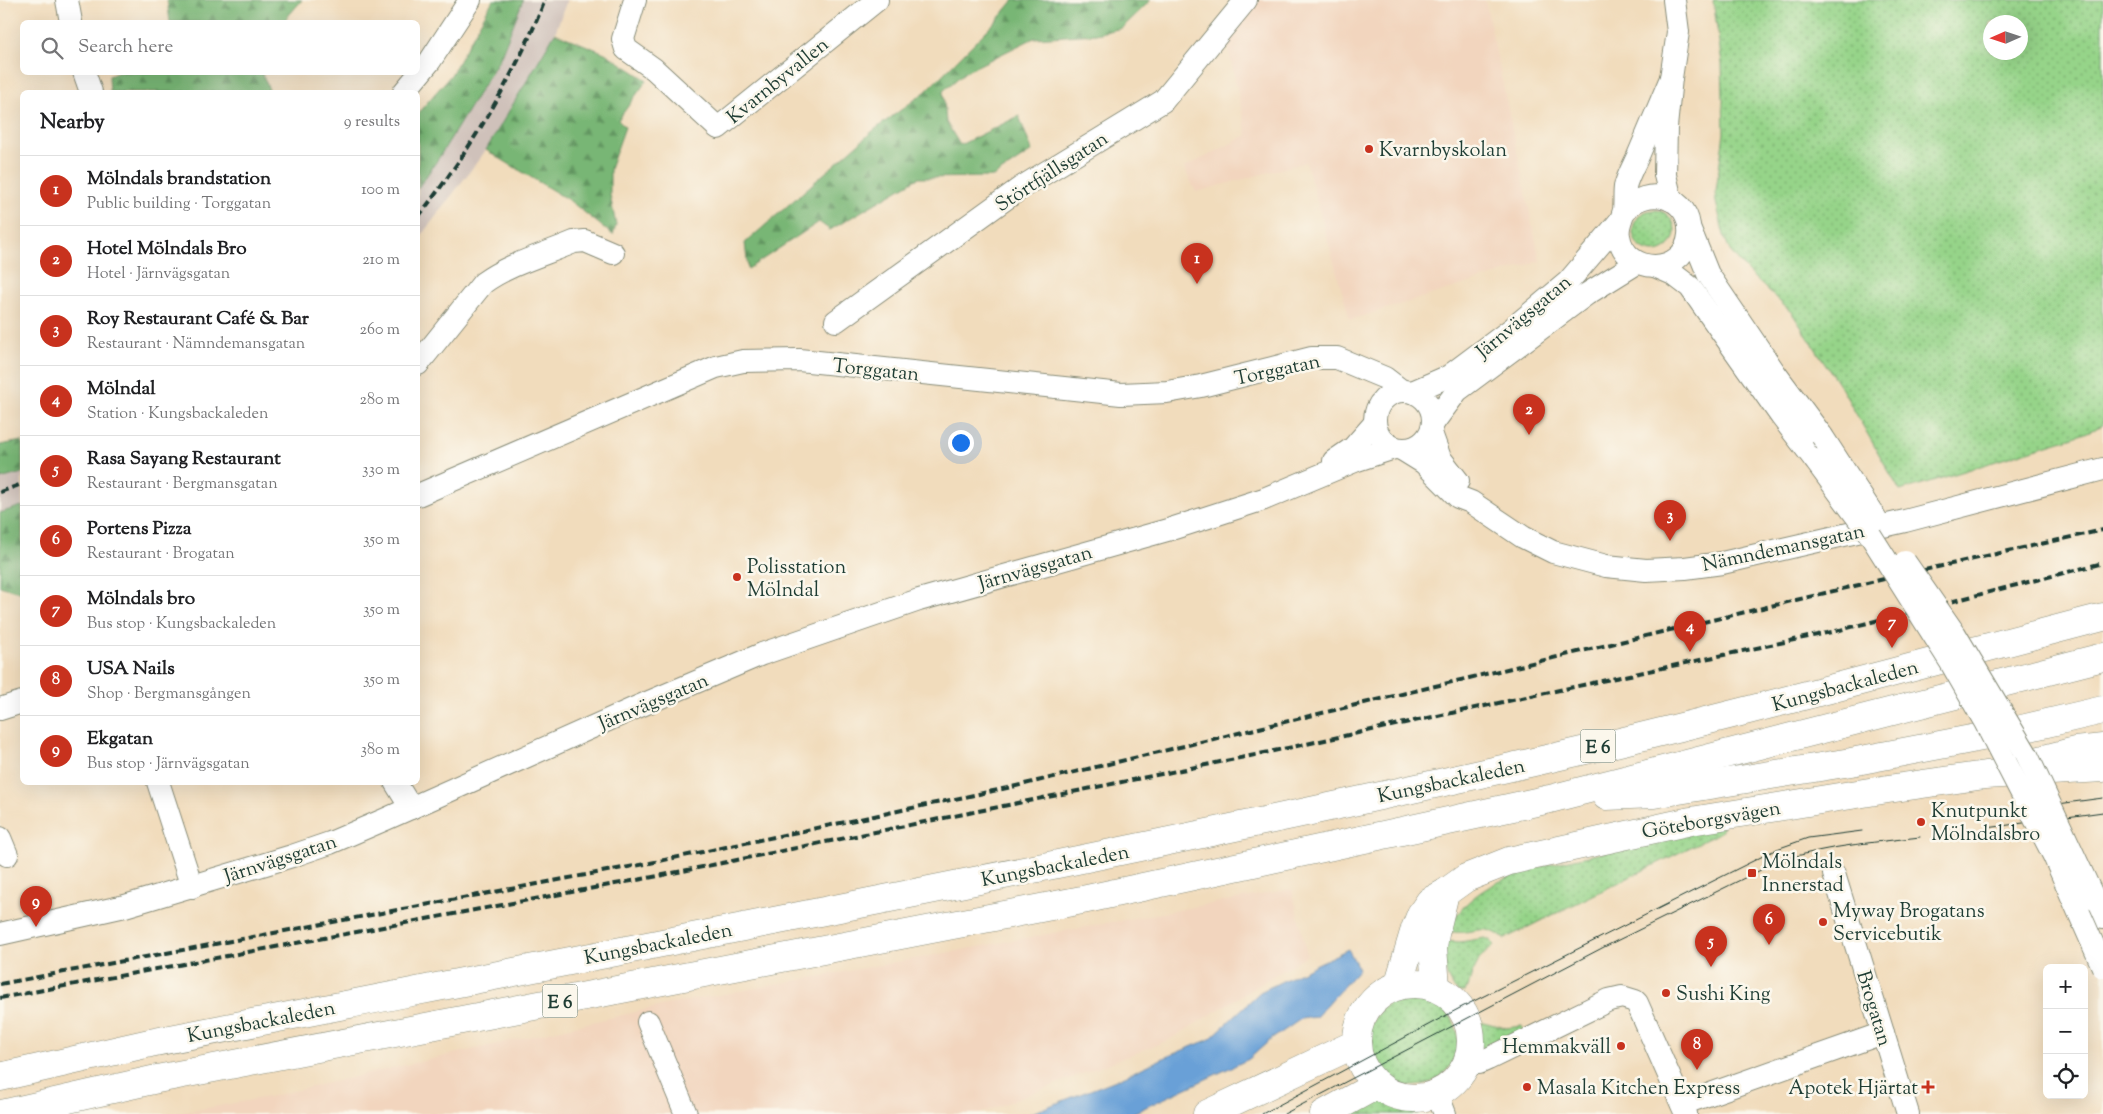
<!DOCTYPE html>
<html lang="en">
<head>
<meta charset="utf-8">
<style>
  body { margin:0; font-family:"Sorts Mill Goudy",serif; background:#f6f6f6; color:#202124 }
  .controls { position:absolute; right:15px; bottom:15px; display:grid; overflow:hidden; border-radius:8px; box-shadow:0 5px 20px #0002 }
  .controls button { width:45px; height:45px; display:grid; place-items:center; padding:0; border:0; border-bottom:1px solid #e0e0e0; background:#fff; color:#202124; font:25px sans-serif }
  .compass { position:absolute; left:1983px; top:15px; width:45px; height:45px; border-radius:50%; background:#fff; box-shadow:0 5px 20px #0002; rotate:267deg }
  .you { position:absolute; left:960px; top:442px; width:18px; height:18px; margin:-12px; border:4px solid #fff; border-radius:50%; background:#1a73e8; box-shadow:0 0 0 8px #1a73e833 }
  .badge { display:grid; place-items:center; width:32px; height:32px; border-radius:50%; background:#c8321e; color:#fff; font-size:16px; font-weight:700 }
  .pin { position:absolute; translate:-50% -41px; filter:drop-shadow(0 1px 2px #0008) }
  .pin::after { content:''; position:absolute; top:26px; width:18px; height:15px; background:inherit; clip-path:polygon(0 0,100% 0,50% 100%) }
  .list { margin:0; padding:0; list-style:none }
  h2 { display:flex; justify-content:space-between; align-items:center; height:65px; margin:0; padding:0 20px; font-size:21px }
  h2 small { font-size:16px; font-weight:400; color:#757577 }
  .list li { display:grid; grid-template-columns:32px 1fr auto; gap:15px; align-items:center; box-sizing:border-box; height:70px; padding:0 20px; border-top:1px solid #e0e0e0 }
  .list b { display:block; font-size:19px; white-space:nowrap }
  .list p { margin:0; font-size:16px; white-space:nowrap; color:#757577 }
  .list em { font-size:16px; font-style:normal; color:#757577 }
  .icon { flex:none; width:28px; height:28px; fill:none; stroke:currentColor; stroke-width:2; stroke-linecap:round; stroke-linejoin:round }
  .map { position:relative; flex:none; width:2103px; height:1114px; overflow:hidden }
  .search { position:absolute; background:#fff; box-shadow:0 5px 20px #0002; left:20px; top:20px; width:400px; height:55px; display:flex; align-items:center; gap:12px; box-sizing:border-box; padding:0 18px; border-radius:8px; color:#757577; font-size:19px }
  .panel { position:absolute; background:#fff; box-shadow:0 5px 20px #0002; left:20px; top:90px; width:400px; height:695px; border-radius:8px }
  .map>svg:first-child { display:block }
  .built { fill:#f2d5be }
  .railway { fill:#cfc1ba }
  .grass { fill:url(#grass-dots); stroke:#5a885e; fill-rule:evenodd }
  .forest { fill:url(#forest-firs); stroke:#4c7a54 }
  .water { fill:#69a0d7; stroke:#446e86 }
  .lines { fill:none; stroke-linecap:round; stroke-linejoin:round }
  .minor-casing { stroke:#888c78; stroke-width:24 }
  .major-casing { stroke:#888c78; stroke-width:29 }
  .highway-casing { stroke:#888c78; stroke-width:29 }
  .minor { stroke:#fff; stroke-width:22 }
  .major { stroke:#fff; stroke-width:28 }
  .highway { stroke:#fff; stroke-width:28 }
  .tram { stroke:#1f3d34; stroke-width:1 }
  .rail { stroke:#1f3d34; stroke-width:4; stroke-dasharray:8 4; stroke-linecap:butt }
  .minor-bridge-casing { stroke:#888c78; stroke-width:24; stroke-linecap:butt }
  .minor-bridge { stroke:#fff; stroke-width:22 }
  .poi-dot { fill:#c8321e; stroke:#fbf7ec; stroke-width:2 }
  .labels { text-anchor:middle; stroke-width:5; stroke-linejoin:round; paint-order:stroke }
  .shield { fill:#fbf7ec; stroke:#61756b; stroke-width:1 }
  .shield-label { font-size:19px; font-weight:bold; fill:#1f3d34 }
  .street-label { font-size:20px; fill:#1f3d34; stroke:#fbf7ec }
  .poi-label { font-size:20px; fill:#1f3d34; stroke:#fbf7ec; text-anchor:start }
</style>
</head>
<body>
<div class="map">
<svg width="2103" height="1114" viewBox="0 0 2103 1114">
  <defs>
    <pattern id="grass-dots" width="8" height="8" patternUnits="userSpaceOnUse" patternTransform="scale(1.25)"><rect width="8" height="8" fill="#96d489"/><path d="M2 2h.1M6 6h.1" fill="none" stroke="#7aad71" stroke-width="1.8" stroke-linecap="round"/></pattern>
    <pattern id="forest-firs" width="22" height="20" patternUnits="userSpaceOnUse" patternTransform="scale(1.25)"><rect width="22" height="20" fill="#78b675"/><path d="M5 1l3.5 6h-7zM16 11l3.5 6h-7z" fill="#629561"/></pattern>
  </defs>
  <rect width="100%" height="100%" fill="#fbf7ec"/>
  <filter id="ink" filterUnits="userSpaceOnUse"><feTurbulence type="fractalNoise" baseFrequency=".02" numOctaves="2"/><feDisplacementMap in="SourceGraphic" scale="10" xChannelSelector="R" yChannelSelector="G"/><feConvolveMatrix kernelMatrix="1 2 1 2 8 2 1 2 1" color-interpolation-filters="sRGB"/></filter>
  <filter id="wash" filterUnits="userSpaceOnUse"><feTurbulence type="fractalNoise" baseFrequency=".0096" numOctaves="4" result="noise"/><feDisplacementMap in="SourceGraphic" scale="20" xChannelSelector="R" yChannelSelector="G"/><feGaussianBlur stdDeviation="1.12" result="paint"/><feColorMatrix in="noise" values="0 0 0 0 0 0 0 0 0 0 0 0 0 0 0 0 0 1.4 0 .05"/><feComposite in="paint" operator="in"/></filter>
  <g filter="url(#wash)">
    <rect width="100%" height="100%" fill="#f1dcbc"/>
    <g class="built">
      <path d="M 1251,0 L 1485,0 L 1540,261 L 1350,320 L 1306,162 L 1196,192 L 1184,168 L 1247,135 L 1226,37 Z"/>
      <path d="M 1292,889 L 1307,955 L 1169,1040 L 979,1114 L 175,1114 L 268,1097 L 670,1004 Z"/>
    </g>
    <g class="railway">
      <path d="M 523,0 L 567,0 L 555,33 L 486,150 L 418,240 L 418,188 L 438,159 L 500,58 Z"/>
      <path d="M 22,473 L 22,506 L 0,513 L 0,479 Z"/>
    </g>
    <g class="grass">
      <path d="M 1713,0 L 2103,0 L 2103,425 L 2083,434 L 1900,491 L 1842,389 L 1792,313 L 1748,272 L 1730,251 L 1724,235 L 1715,198 L 1724,133 L 1722,63 ZM 1990,22 L 2020,22 L 2020,52 L 1990,52 Z"/>
      <circle cx="1654" cy="231" r="21"/>
      <path d="M 1724,826 L 1721,832 L 1504,939 C 1483,920 1471,937 1449,931 C 1449,924 1454,919 1458,914 C 1476,889 1505,878 1534,868 Z"/>
      <path d="M 1485,938 L 1491,941 L 1494,945 L 1480,958 L 1472,974 L 1468,987 L 1464,992 L 1459,992 C 1443,982 1444,957 1445,941 L 1460,942 Z"/>
      <circle cx="1413" cy="1041" r="45"/>
      <path d="M 1483,1022 L 1506,1028 L 1522,1026 L 1525,1033 L 1477,1053 L 1477,1026 Z"/>
      <path d="M 1374,1101 L 1400,1105 L 1419,1114 L 1343,1114 Z"/>
    </g>
    <g class="forest">
      <path d="M 167,0 L 302,0 L 283,22 L 170,22 Z"/>
      <path d="M 493,0 L 523,0 L 500,58 L 438,159 L 418,188 L 418,113 L 451,75 Z"/>
      <path d="M 1014,0 L 1151,0 L 1122,28 L 1096,34 L 1034,38 L 965,72 L 943,91 L 946,122 L 960,145 L 1019,116 L 1032,151 L 993,177 L 918,178 L 830,230 L 819,222 L 748,269 L 745,243 L 874,130 L 925,92 L 997,20 Z"/>
      <path d="M 555,33 L 605,53 L 647,80 L 618,120 L 625,127 L 610,169 L 610,195 L 616,225 L 613,235 L 570,201 L 486,150 Z"/>
      <path d="M 119,72 L 262,73 L 270,92 L 110,92 L 109,76 Z"/>
      <path d="M 22,441 L 22,473 L 0,479 L 0,445 Z"/>
      <path d="M 22,506 L 22,593 L 0,586 L 0,513 Z"/>
    </g>
    <path class="water" d="M 1348,949 L 1359,969 L 1316,1017 L 1301,1019 L 1269,1041 L 1249,1059 L 1131,1114 L 1029,1114 L 1116,1080 L 1166,1057 L 1210,1039 L 1260,992 Z"/>
  </g>
  <g filter="url(#ink)">
    <g class="lines">
      <g class="minor-casing">
        <g id="minor">
          <path d="M 67,0 L 71,22"/>
          <path d="M 635,0 L 623,39 L 626,49 L 654,69 L 718,128 L 877,0"/>
          <path d="M 84,72 L 91,92"/>
          <path d="M 404,92 L 430,61 L 470,0"/>
          <path d="M 1671,200 L 1665,175 L 1666,127 L 1671,78 L 1678,32 L 1674,0"/>
          <path d="M 1624,212 C 1646,183 1693,196 1689,235 C 1685,276 1625,276 1619,236 C 1617,226 1622,219 1624,210 C 1625,203 1624,195 1625,187 C 1627,177 1634,165 1638,156 C 1649,130 1660,104 1671,78"/>
          <path d="M 1689,227 L 1708,274 L 1775,373 L 1822,436"/>
          <path d="M 1657,267 L 1673,274 L 1690,287 L 1781,416 L 1815,460"/>
          <path d="M 836,321 L 1022,187 L 1163,101 L 1246,0"/>
          <path d="M 418,364 L 483,283 C 509,264 543,255 574,242 L 585,241 L 613,253"/>
          <circle cx="1404" cy="420" r="29"/>
          <path d="M 1412,392 L 1449,376 L 1513,328 L 1568,282 L 1620,221"/>
          <path d="M 1434,422 L 1457,391 L 1587,294 L 1637,263"/>
          <path d="M 1431,433 L 1440,458 L 1458,481"/>
          <path d="M 1403,450 L 1424,463 L 1458,497 L 1471,502 L 1523,537 L 1553,552 L 1606,566 L 1646,570 L 1685,568 L 1722,563 L 1905,521 L 2103,469"/>
          <path d="M 1334,461 L 1353,448 L 1375,423"/>
          <path d="M 418,495 L 716,367 L 743,361 L 799,360 L 1121,394 L 1167,392 L 1201,386 L 1312,358 L 1337,358 L 1385,378 L 1402,391"/>
          <path d="M 0,709 L 22,702"/>
          <path d="M 158,782 L 192,887"/>
          <path d="M 395,782 L 411,808"/>
          <path d="M 0,838 L 7,855"/>
          <path d="M 1834,874 L 1908,1114"/>
          <path d="M 2094,899 L 2103,918"/>
          <path d="M 0,934 L 125,906 L 292,856 L 330,843 L 386,819 L 635,708 L 762,654 L 919,600 L 1171,529 L 1264,499 L 1357,460 L 1394,448"/>
          <path d="M 648,1022 L 686,1114"/>
          <path d="M 1467,1059 L 1479,1063 L 1488,1059 L 1609,1000 L 1622,997 L 1635,1001 L 1637,1003 L 1686,1114"/>
          <path d="M 1437,1093 L 1445,1114"/>
          <path d="M 1682,1104 L 1883,1033"/>
        </g>
      </g>
      <g class="major-casing">
        <g id="major">
          <path d="M 2036,761 L 2075,751 L 2103,748"/>
          <circle cx="1414" cy="1041" r="57"/>
          <path d="M 1398,986 L 1415,929 L 1421,914 L 1430,901 L 1445,893 L 1466,878 L 1509,861 L 1691,821 L 1888,789 L 1985,775 L 2103,768"/>
          <path d="M 1436,988 L 1433,947 L 1435,934 L 1445,893"/>
          <path d="M 1207,1114 L 1357,1043"/>
          <path d="M 1324,1114 L 1377,1085"/>
        </g>
      </g>
      <g class="highway-casing">
        <g id="highway">
          <path d="M 1606,796 L 1654,794 L 1851,762 L 2013,731 L 2103,710"/>
          <path d="M 0,1077 L 150,1043 C 614,952 1078,865 1538,761 C 1728,718 1915,666 2103,617"/>
          <path d="M 2,1114 L 157,1079 L 1087,899 L 1550,799 L 2103,657"/>
        </g>
      </g>
      <use href="#minor" class="minor"/>
      <use href="#major" class="major"/>
      <use href="#highway" class="highway"/>
      <g class="tram">
        <path d="M 1975,815 L 2103,798"/>
        <path d="M 1987,828 L 2103,812"/>
        <path d="M 1262,1114 L 1460,1008 L 1777,849 L 1808,838 L 1862,831"/>
        <path d="M 1284,1114 L 1604,947 L 1775,863 C 1821,846 1870,843 1920,837"/>
      </g>
      <g class="rail">
        <path d="M 418,217 C 469,152 515,77 545,0"/>
        <path d="M 0,492 L 22,484"/>
        <path d="M 0,984 L 650,863 L 1012,787 L 1884,579 L 2103,530"/>
        <path d="M 0,998 L 653,877 L 1250,756 L 1836,631 L 2103,563"/>
      </g>
      <g class="minor-bridge-casing">
        <g id="minor-bridge">
          <path d="M 1822,436 L 1876,519"/>
          <path d="M 1815,460 L 1871,536 L 1950,661 L 1985,722 L 2054,856 L 2103,967"/>
          <path d="M 1905,562 L 1955,634 L 2027,755 L 2094,899"/>
        </g>
      </g>
      <use href="#minor-bridge" class="minor-bridge"/>
    </g>
  </g>
  <g class="poi-dot">
    <circle cx="1369" cy="149" r="5"/>
    <circle cx="737" cy="577" r="5"/>
    <circle cx="1921" cy="822" r="5"/>
    <rect x="1747" y="868" width="10" height="10" rx="2.5"/>
    <circle cx="1823" cy="922" r="5"/>
    <circle cx="1666" cy="993" r="5"/>
    <circle cx="1621" cy="1046" r="5"/>
    <circle cx="1527" cy="1087" r="5"/>
    <path d="M1925.5 1079.5h5v5h5v5h-5v5h-5v-5h-5v-5h5z"/>
  </g>
  <g class="labels">
    <g class="shield">
      <rect x="1580.5" y="729.5" width="35" height="33" rx="4"/>
      <rect x="542.5" y="984.5" width="35" height="33" rx="4"/>
    </g>
    <g class="shield-label">
      <text x="1598" y="753">E 6</text>
      <text x="560" y="1008">E 6</text>
    </g>
    <g class="street-label">
      <text transform="translate(777 80) rotate(-39)" y="7">Kvarnbyvallen</text>
      <text transform="translate(1051 171) rotate(-33)" y="7">Störtfjällsgatan</text>
      <text transform="translate(1523 316) rotate(-40)" y="7">Järnvägsgatan</text>
      <text transform="translate(876 369) rotate(6)" y="7">Torggatan</text>
      <text transform="translate(1277 369) rotate(-12)" y="7">Torggatan</text>
      <text transform="translate(1783 547) rotate(-12)" y="7">Nämndemansgatan</text>
      <text transform="translate(1035 567) rotate(-16)" y="7">Järnvägsgatan</text>
      <text transform="translate(1845 685) rotate(-15)" y="7">Kungsbackaleden</text>
      <text transform="translate(653 701) rotate(-23)" y="7">Järnvägsgatan</text>
      <text transform="translate(1451 780) rotate(-12)" y="7">Kungsbackaleden</text>
      <text transform="translate(1711 819) rotate(-10)" y="7">Göteborgsvägen</text>
      <text transform="translate(280 858) rotate(-18)" y="7">Järnvägsgatan</text>
      <text transform="translate(1055 865) rotate(-11)" y="7">Kungsbackaleden</text>
      <text transform="translate(658 943) rotate(-11)" y="7">Kungsbackaleden</text>
      <text transform="translate(1875 1008) rotate(73)" y="7">Brogatan</text>
      <text transform="translate(261 1021) rotate(-11)" y="7">Kungsbackaleden</text>
    </g>
    <g class="poi-label">
      <text x="1379" y="156">Kvarnbyskolan</text>
      <text x="747" y="573">Polisstation<tspan x="747" dy="23">Mölndal</tspan></text>
      <text x="1931" y="817">Knutpunkt<tspan x="1931" dy="23">Mölndalsbro</tspan></text>
      <text x="1762" y="868">Mölndals<tspan x="1762" dy="23">Innerstad</tspan></text>
      <text x="1833" y="917">Myway Brogatans<tspan x="1833" dy="23">Servicebutik</tspan></text>
      <text x="1676" y="1000">Sushi King</text>
      <text x="1611" y="1053" text-anchor="end">Hemmakväll</text>
      <text x="1537" y="1094">Masala Kitchen Express</text>
      <text x="1918" y="1094" text-anchor="end">Apotek Hjärtat</text>
    </g>
  </g>
</svg>
<div class="controls">
<button>+</button>
<button>−</button>
<button><svg class="icon" aria-label="locate" viewBox="0 0 24 24"><circle cx="12" cy="12" r="6"/><path d="M12 2v4M12 18v4M2 12h4M18 12h4"/></svg></button>
</div>
<svg class="compass" viewBox="-18 -18 36 36"><path d="M0-13l5 13h-10z" fill="#e53935"/><path d="M0 13l5-13h-10z" fill="#757577"/></svg>
<div class="you"></div>
<div class="pin badge" style="left:1197px;top:284px">1</div>
<div class="pin badge" style="left:1529px;top:435px">2</div>
<div class="pin badge" style="left:1670px;top:541px">3</div>
<div class="pin badge" style="left:1690px;top:652px">4</div>
<div class="pin badge" style="left:1711px;top:967px">5</div>
<div class="pin badge" style="left:1769px;top:945px">6</div>
<div class="pin badge" style="left:1892px;top:648px">7</div>
<div class="pin badge" style="left:1697px;top:1070px">8</div>
<div class="pin badge" style="left:36px;top:927px">9</div>
<div class="search"><svg class="icon" aria-label="search" viewBox="0 0 24 24"><circle cx="10" cy="10" r="6"/><path d="M15 15l6 6"/></svg>Search here</div>
<section class="panel">
<h2>Nearby<small>9 results</small></h2>
<ul class="list">
<li><span class="badge">1</span><div><b>Mölndals brandstation</b><p>Public building · Torggatan</p></div><em>100 m</em></li>
<li><span class="badge">2</span><div><b>Hotel Mölndals Bro</b><p>Hotel · Järnvägsgatan</p></div><em>210 m</em></li>
<li><span class="badge">3</span><div><b>Roy Restaurant Café &amp; Bar</b><p>Restaurant · Nämndemansgatan</p></div><em>260 m</em></li>
<li><span class="badge">4</span><div><b>Mölndal</b><p>Station · Kungsbackaleden</p></div><em>280 m</em></li>
<li><span class="badge">5</span><div><b>Rasa Sayang Restaurant</b><p>Restaurant · Bergmansgatan</p></div><em>330 m</em></li>
<li><span class="badge">6</span><div><b>Portens Pizza</b><p>Restaurant · Brogatan</p></div><em>350 m</em></li>
<li><span class="badge">7</span><div><b>Mölndals bro</b><p>Bus stop · Kungsbackaleden</p></div><em>350 m</em></li>
<li><span class="badge">8</span><div><b>USA Nails</b><p>Shop · Bergmansgången</p></div><em>350 m</em></li>
<li><span class="badge">9</span><div><b>Ekgatan</b><p>Bus stop · Järnvägsgatan</p></div><em>380 m</em></li>
</ul>
</section>
</div>
</body>
</html>
